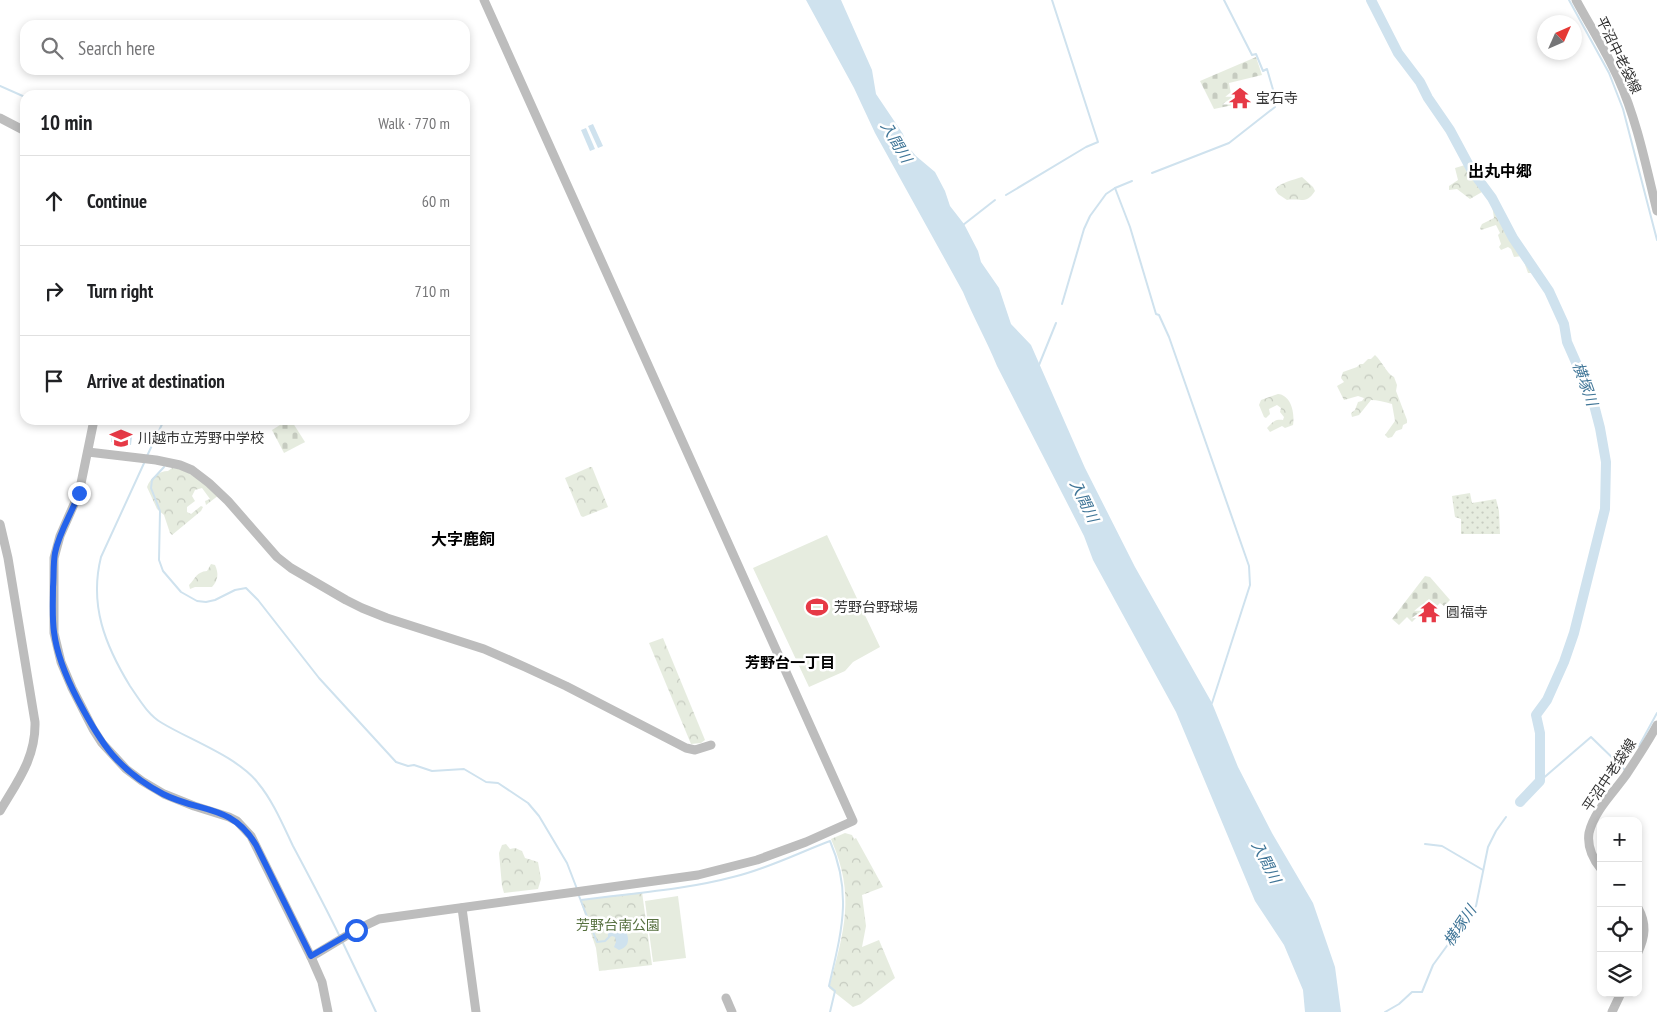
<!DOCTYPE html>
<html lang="en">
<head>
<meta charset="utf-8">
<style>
  body { margin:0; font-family:"PT Sans Narrow","Noto Sans JP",sans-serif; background:#f6f6f6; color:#202124 }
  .controls { position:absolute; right:15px; bottom:15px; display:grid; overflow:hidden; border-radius:10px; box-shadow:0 2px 8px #0003 }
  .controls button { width:45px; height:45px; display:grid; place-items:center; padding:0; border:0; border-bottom:1px solid #e0e0e0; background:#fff; color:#202124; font:25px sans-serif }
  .compass { position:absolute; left:1537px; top:15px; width:45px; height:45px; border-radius:50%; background:#fff; box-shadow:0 2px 8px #0003; rotate:45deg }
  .stop { position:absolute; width:15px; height:15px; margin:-11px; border:4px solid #2563eb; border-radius:50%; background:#fff }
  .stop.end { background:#2563eb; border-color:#fff; box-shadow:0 1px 5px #0008 }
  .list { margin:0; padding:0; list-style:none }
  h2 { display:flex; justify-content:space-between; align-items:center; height:65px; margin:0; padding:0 20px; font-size:21px }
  h2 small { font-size:16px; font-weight:400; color:#757577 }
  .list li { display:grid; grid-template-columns:32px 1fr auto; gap:15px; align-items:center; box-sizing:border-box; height:90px; padding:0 20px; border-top:1px solid #e0e0e0 }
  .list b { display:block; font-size:19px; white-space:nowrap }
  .list em { font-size:16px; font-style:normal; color:#757577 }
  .icon { flex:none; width:28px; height:28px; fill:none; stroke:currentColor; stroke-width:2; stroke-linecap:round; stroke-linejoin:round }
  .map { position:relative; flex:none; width:1657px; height:1012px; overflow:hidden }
  .search { position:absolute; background:#fff; box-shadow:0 2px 8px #0003; left:20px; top:20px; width:450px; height:55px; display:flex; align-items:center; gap:12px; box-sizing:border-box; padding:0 18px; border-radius:15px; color:#757577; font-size:19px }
  .panel { position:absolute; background:#fff; box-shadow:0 2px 8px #0003; left:20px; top:90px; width:450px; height:335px; border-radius:15px }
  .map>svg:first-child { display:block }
  .grass { fill:url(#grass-dots) }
  .forest { fill:url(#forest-crowns) }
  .cemetery { fill:url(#cemetery-stones) }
  .garden { fill:#e6ecdf }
  .water { fill:#cfe2ee }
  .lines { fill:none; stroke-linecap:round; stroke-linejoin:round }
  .stream { stroke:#cfe2ee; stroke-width:2 }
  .river { stroke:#cfe2ee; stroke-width:10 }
  .secondary { stroke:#bdbdbd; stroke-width:9 }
  .route { stroke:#2563eb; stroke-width:6 }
  .labels { text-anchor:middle; stroke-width:5; stroke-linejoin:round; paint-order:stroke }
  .street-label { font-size:14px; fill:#333; stroke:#fff }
  .poi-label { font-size:14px; fill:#333; stroke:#fff; text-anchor:start }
  .park-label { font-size:14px; fill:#56703f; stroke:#fff }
  .water-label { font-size:15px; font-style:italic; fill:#3f7597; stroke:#fff }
  .neighbourhood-label { font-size:15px; font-weight:bold; fill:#000; stroke:#fff }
  .quarter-label { font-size:16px; font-weight:bold; fill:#000; stroke:#fff }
</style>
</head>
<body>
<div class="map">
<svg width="1657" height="1012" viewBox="0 0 1657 1012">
  <defs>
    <pattern id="grass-dots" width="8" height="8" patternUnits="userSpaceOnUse" patternTransform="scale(1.25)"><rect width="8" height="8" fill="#e6ecdf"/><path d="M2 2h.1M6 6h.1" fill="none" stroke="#c6cbc0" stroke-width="1.8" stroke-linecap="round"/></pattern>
    <pattern id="forest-crowns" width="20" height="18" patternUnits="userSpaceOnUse" patternTransform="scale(1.25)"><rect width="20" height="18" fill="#e6ecdf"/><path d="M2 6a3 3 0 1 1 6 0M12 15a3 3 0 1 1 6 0" fill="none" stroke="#c6cbc0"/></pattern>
    <pattern id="cemetery-stones" width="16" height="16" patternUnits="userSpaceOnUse" patternTransform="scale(1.25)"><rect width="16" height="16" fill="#e6ecdf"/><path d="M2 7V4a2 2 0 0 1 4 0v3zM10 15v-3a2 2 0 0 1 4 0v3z" fill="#c6cbc0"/></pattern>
  </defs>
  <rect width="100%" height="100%" fill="#fff"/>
  <path class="grass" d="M 1470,493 L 1472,503 L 1496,499 L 1499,511 L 1500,534 L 1461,534 L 1461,519 L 1455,517 L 1452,496 Z"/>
  <g class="forest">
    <path d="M 1465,165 L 1471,166 L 1479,179 L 1480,185 L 1492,200 L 1509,234 C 1513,240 1519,242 1523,248 C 1528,254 1537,266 1535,273 L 1528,273 L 1522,256 L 1514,257 L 1511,249 L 1508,247 L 1501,250 L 1499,247 L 1501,244 L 1498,235 L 1500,233 L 1496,225 L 1481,230 L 1480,228 L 1482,224 L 1494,218 L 1492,205 L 1482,192 L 1470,199 L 1457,189 L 1449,190 L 1449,186 L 1458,180 L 1455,168 Z"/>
    <path d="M 1302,177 L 1313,187 L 1315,191 C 1306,205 1300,198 1287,200 L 1278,194 L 1275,189 C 1282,182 1293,180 1302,177 Z"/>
    <path d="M 1375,355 C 1382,361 1386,373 1394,377 L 1397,385 L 1396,391 L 1407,420 L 1407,423 L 1403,425 L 1402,429 L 1396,431 L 1392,437 L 1388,438 L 1385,435 L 1395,421 L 1392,404 C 1385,402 1377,400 1371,400 L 1359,415 L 1352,417 L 1351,413 L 1355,410 L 1358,402 L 1362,401 L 1364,398 L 1358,396 L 1344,400 L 1337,386 L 1344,382 L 1341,378 L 1343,372 L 1357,367 L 1360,364 L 1363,364 L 1368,359 L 1371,359 Z"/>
    <path d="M 1278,394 C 1291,395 1295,413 1293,425 L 1285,428 L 1282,426 L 1270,432 L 1267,428 C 1272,423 1274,419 1283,420 L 1284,417 L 1280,412 L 1281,408 L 1277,405 L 1269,409 L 1270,414 L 1266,418 L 1264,417 L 1259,405 L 1261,400 Z"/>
    <path d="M 590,467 L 592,467 L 608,507 L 583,517 L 581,516 L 565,478 Z"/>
    <path d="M 172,468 C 187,468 207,485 219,495 L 206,505 L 205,501 L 210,499 L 202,488 L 195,490 L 192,496 L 195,501 L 187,507 L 187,512 L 191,514 L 201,506 L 203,507 L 201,511 L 172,535 L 170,533 L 164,515 L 157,509 L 147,487 C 150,478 159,471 168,471 Z"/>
    <path d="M 211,564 L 215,565 C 219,574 218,580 212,587 L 195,587 L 190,589 L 189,585 C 196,578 196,572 207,571 Z"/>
    <path d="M 663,638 L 705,740 L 701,743 L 691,744 L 649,643 Z"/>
    <path d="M 845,833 L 852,835 L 854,839 L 856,838 L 883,887 L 862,895 L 866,926 L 862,947 L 879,940 L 895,978 L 861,1004 L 853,1007 L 829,988 C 844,931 856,896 831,839 Z"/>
    <path d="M 506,844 L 510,849 L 515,848 L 522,851 L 525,858 L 538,862 L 541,879 L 538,889 L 504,893 L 502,886 L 499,853 L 502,845 Z"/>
    <path d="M 642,892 L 652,965 L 599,971 L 596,948 L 580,900 Z"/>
  </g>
  <g class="cemetery">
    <path d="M 1256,57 L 1262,75 L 1229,83 L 1233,105 L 1214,109 L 1200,81 Z"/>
    <path d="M 288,420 L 291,420 L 305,442 L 284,453 L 272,430 Z"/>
    <path d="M 1425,576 L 1430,577 L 1450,600 L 1444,606 L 1440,603 L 1429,614 L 1425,609 L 1412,622 L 1407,617 L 1399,625 L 1392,619 Z"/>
  </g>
  <g class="garden">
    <path d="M 827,535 L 880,647 L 853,662 L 845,671 L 809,687 L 753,568 Z"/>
    <path d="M 678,896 L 686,958 L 653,962 L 645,901 Z"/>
  </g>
  <g class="water">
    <path d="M 806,0 L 841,0 L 872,70 L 876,94 L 903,134 L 906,144 L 916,156 L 935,172 L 945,191 L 950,206 L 964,224 L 978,251 L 981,262 L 999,288 L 1011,324 L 1031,345 L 1085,468 L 1135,567 L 1212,703 L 1238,767 L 1272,833 L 1313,903 L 1335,967 L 1341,1012 L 1305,1012 L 1303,990 L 1284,945 L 1255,901 L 1176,712 L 1093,560 L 1084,536 L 997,366 C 987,341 973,317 963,292 L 875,133 L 854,88 Z"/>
    <path d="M 593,124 L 603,146 L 598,148 L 588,126 Z"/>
    <path d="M 586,128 L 595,149 L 590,151 L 581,130 Z"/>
    <path d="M 112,434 L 132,437 L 131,445 L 111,442 Z"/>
    <path d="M 613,925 C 628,925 635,946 619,950 L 614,947 L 616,942 L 615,937 L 612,936 L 608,938 L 608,929 Z"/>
  </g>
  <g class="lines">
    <g class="stream">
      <path d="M 1569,0 L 1609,73 L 1623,109 L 1657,240"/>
      <path d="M 0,86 L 25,97"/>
      <path d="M 1152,173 L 1229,143 L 1275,107 L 1274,93 L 1267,69 L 1263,71 L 1256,54 L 1252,55 L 1224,0"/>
      <path d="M 1115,188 L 1130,227 L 1156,314 L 1159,315 L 1169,337 L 1249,566 L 1250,585 L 1212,703"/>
      <path d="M 1006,195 L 1086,147 L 1098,142 L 1052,0"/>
      <path d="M 963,225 L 995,200"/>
      <path d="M 1062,304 L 1084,229 L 1090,216 L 1106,194 L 1115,188 L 1132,181"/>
      <path d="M 1039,365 L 1056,323"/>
      <path d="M 147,456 L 164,420"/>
      <path d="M 145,461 L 101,557 C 89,605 105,645 130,686 C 139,699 148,715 162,723 C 190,740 238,757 258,783 C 273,801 283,825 293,846 C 309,876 325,906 340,937"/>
      <path d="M 164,467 L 152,480 L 151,488 L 160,511 L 159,560 L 163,571 L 181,592 L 197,601 L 206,602 L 215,600 L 235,590 L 246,588 L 258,600 L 319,678 L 396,762 L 408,766 L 414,765 L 432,771 L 464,769 L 486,782 L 498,783 L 528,803 L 539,816 L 567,863 L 577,889"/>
      <path d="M 1639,746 L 1657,713"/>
      <path d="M 1540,781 L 1591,737 L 1625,770"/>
      <path d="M 1425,844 L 1442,846 L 1483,870"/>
      <path d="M 579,896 L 597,942 L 605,941 L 609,937"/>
      <path d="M 581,900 C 632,893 684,890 733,877 C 767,869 798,853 830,841 C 853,894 841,933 829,986 L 835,991 L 830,1012"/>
      <path d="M 342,941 L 376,1012"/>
      <path d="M 1385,1012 L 1399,1004 L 1412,992 L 1422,992 L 1433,965 L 1476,906 L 1488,847 L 1496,831 L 1506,817"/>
    </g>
    <path class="river" d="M 1371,0 L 1398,53 L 1420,82 L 1428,98 L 1450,130 L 1472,171 L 1492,198 L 1513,238 L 1549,291 L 1564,324 L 1567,342 L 1593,401 L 1600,428 L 1606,462 L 1605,509 L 1574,633 L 1564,662 L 1547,700 L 1536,715 L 1540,733 L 1540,781 L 1520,802"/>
    <g class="secondary">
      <path d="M 1576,0 C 1590,26 1606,51 1618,78 C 1637,120 1646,166 1657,211"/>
      <path d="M 0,118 L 25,131"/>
      <path d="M 94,420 L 79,493 L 60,536 L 54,558 L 54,633 L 61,662 L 72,688 L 93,729 L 102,743 L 126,769 L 142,781 L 164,794 L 194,806 L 229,817 L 237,821 L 251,836 L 311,957 L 322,982 L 328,1012"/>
      <path d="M 88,452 L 156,460 L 180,465 L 192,470 L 209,483 L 228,501 L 277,557 L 291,568 L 346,600 L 362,608 L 387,618 L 484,649 L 525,667 L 566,686 L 686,748 L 695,750 L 711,745"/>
      <path d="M 0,524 L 8,558 L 35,722 C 36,758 17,782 0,811"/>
      <path d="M 1601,869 C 1592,858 1587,847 1589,833 C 1594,811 1614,792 1626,775 C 1637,758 1648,742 1657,725"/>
      <path d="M 462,908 L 476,1012"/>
      <path d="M 1638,908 C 1647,924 1645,937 1638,952"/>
      <path d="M 311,957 L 356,930 L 379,919 L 698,875 L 757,860 L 806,842 L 853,821 L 484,0"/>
      <path d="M 726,998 L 732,1012"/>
      <path d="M 1612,1012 L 1621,993"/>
    </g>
  </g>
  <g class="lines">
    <path class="route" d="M 79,493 C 72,513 59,532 55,553 C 53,564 54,576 53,587 C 53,602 52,618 54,632 C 57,656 67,679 78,700 C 101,744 118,770 163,794 C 200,813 232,804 256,845 L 311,956 L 356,930"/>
  </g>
  <defs>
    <g id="temple-bare" transform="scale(1.725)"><path d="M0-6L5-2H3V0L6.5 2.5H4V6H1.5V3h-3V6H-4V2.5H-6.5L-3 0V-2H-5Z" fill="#e63946" stroke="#fff" stroke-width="2.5" paint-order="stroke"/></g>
    <g id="school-bare" transform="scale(1.725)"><path d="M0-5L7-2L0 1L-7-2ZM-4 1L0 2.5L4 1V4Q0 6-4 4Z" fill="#e63946" stroke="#fff" stroke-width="2.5" paint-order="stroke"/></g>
    <g id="stadium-bare" transform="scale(1.725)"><path d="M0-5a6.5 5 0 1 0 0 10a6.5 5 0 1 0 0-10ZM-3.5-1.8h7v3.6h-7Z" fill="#e63946" stroke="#fff" stroke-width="2.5" paint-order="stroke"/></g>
  </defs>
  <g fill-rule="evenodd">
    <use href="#temple-bare" x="1240" y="98"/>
    <use href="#school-bare" x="121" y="438"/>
    <use href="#stadium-bare" x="817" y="607"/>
    <use href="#temple-bare" x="1429" y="612"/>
  </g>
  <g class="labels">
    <g class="street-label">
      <text transform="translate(1619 55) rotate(64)" y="5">平沼中老袋線</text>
      <text transform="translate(1609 775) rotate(-56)" y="5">平沼中老袋線</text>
    </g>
    <g class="poi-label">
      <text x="1256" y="103">宝石寺</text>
      <text x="138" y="443">川越市立芳野中学校</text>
      <text x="834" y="612">芳野台野球場</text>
      <text x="1446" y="617">圓福寺</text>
    </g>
    <g class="park-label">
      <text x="618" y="930">芳野台南公園</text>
    </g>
    <g class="water-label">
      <text transform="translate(896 142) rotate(59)" y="5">入間川</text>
      <text transform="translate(1585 384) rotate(70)" y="5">横塚川</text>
      <text transform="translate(1084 501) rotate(64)" y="5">入間川</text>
      <text transform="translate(1266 862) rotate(63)" y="5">入間川</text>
      <text transform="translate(1460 926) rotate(-56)" y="5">横塚川</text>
    </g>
    <g class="neighbourhood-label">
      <text x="790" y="668">芳野台一丁目</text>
    </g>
    <g class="quarter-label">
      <text x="1500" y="177">出丸中郷</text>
      <text x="463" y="545">大字鹿飼</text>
    </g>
  </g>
</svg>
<div class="controls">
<button>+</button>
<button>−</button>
<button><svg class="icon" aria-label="locate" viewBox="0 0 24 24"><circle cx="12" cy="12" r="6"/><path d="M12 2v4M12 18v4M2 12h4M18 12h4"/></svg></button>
<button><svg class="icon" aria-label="layers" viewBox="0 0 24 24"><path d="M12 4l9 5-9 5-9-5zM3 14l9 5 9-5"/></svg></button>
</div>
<svg class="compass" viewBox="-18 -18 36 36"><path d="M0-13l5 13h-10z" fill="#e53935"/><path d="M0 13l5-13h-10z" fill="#757577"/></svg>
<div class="stop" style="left:356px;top:930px"></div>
<div class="stop end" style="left:79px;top:493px"></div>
<div class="search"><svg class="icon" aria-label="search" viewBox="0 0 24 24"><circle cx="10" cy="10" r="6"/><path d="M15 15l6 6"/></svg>Search here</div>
<section class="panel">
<h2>10 min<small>Walk · 770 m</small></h2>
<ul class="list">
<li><svg class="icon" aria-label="ahead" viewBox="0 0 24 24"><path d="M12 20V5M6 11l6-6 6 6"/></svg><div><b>Continue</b></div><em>60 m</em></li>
<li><svg class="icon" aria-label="right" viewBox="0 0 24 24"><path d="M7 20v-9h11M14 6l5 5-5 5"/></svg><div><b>Turn right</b></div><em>710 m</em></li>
<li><svg class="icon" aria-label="arrive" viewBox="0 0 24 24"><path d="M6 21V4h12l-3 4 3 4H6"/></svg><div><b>Arrive at destination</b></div></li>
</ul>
</section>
</div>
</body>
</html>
